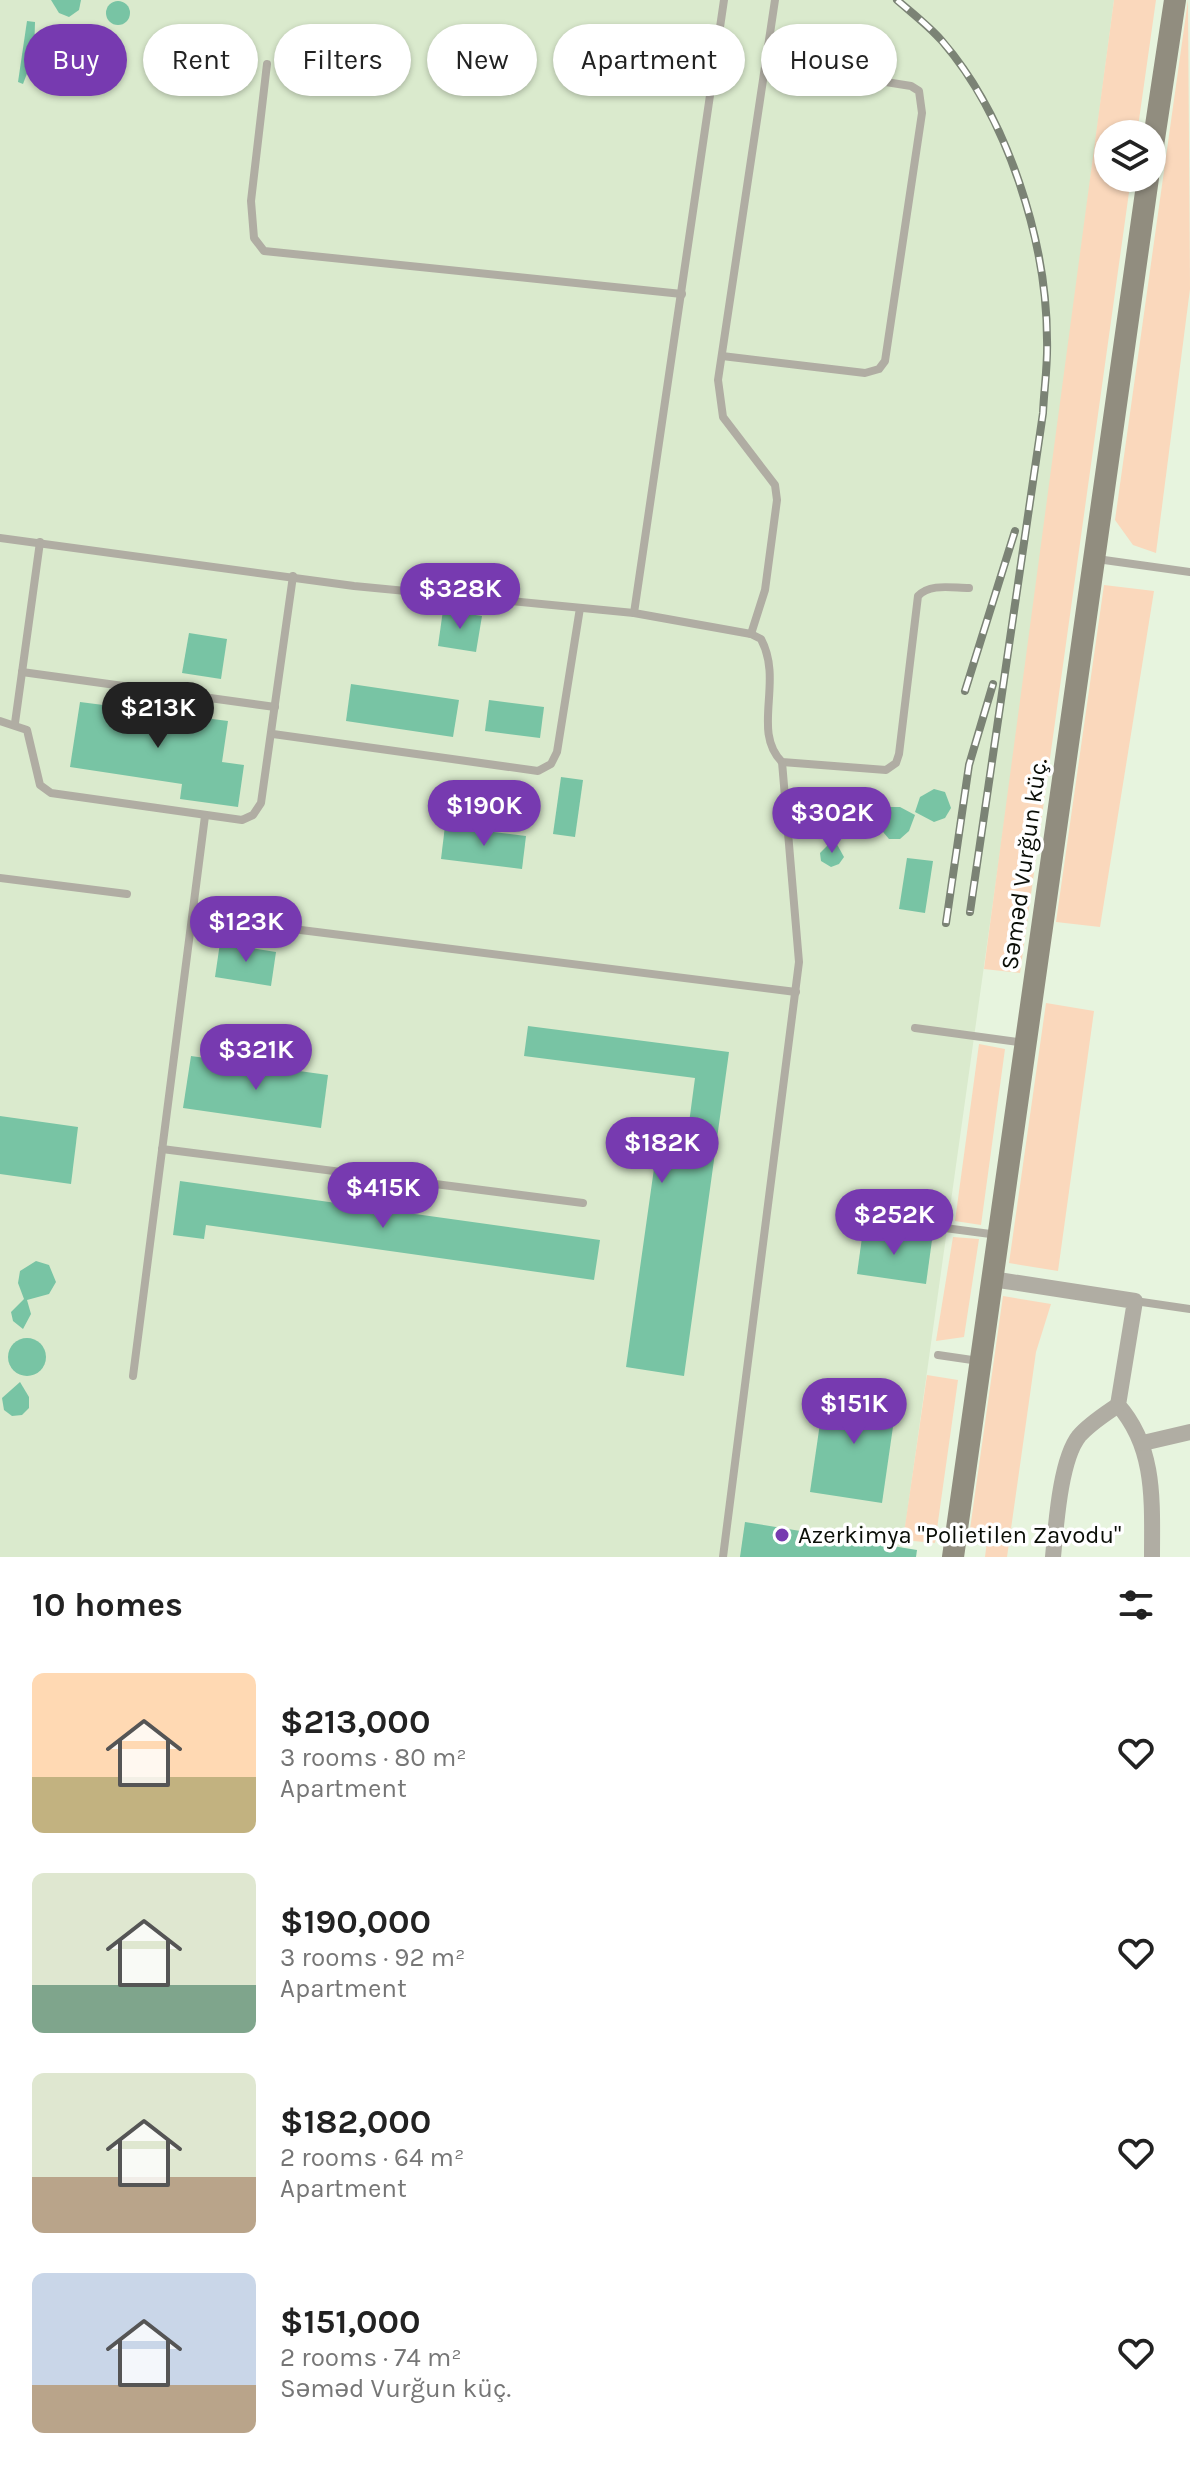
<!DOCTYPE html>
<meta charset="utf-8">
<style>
body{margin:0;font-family:Karla,sans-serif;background:#f6f6f6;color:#222;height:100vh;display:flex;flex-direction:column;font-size:30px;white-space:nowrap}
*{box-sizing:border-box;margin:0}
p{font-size:26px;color:#767676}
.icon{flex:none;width:44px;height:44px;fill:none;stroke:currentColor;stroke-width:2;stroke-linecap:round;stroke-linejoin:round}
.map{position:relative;height:1557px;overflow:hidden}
.panel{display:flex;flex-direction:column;background:#fff;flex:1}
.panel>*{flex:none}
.top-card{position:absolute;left:24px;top:24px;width:1142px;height:72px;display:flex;gap:16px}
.controls{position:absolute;left:1094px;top:120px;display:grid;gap:16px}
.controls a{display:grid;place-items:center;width:72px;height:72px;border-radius:50%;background:#fff;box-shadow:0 2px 6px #0004;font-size:40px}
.price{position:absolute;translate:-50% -68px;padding:0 18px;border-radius:28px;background:#773ab0;color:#fff;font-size:26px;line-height:52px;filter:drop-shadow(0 2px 4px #0008)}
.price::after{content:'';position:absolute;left:50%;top:48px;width:24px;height:18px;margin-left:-12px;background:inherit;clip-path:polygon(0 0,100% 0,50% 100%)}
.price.active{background:#222;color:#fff}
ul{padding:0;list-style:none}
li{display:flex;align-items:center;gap:24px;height:200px;padding:0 32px}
li span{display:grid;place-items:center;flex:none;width:224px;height:160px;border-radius:12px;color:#555}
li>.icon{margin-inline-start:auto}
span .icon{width:96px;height:96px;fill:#fffc;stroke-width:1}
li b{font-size:34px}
h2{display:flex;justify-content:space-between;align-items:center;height:96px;padding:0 32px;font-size:34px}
.chip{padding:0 28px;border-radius:36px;background:#fff;box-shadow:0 2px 6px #0004;font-size:28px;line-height:72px}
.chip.active{background:#773ab0;color:#fff}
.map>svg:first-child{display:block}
.built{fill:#daeacd}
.green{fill:#fad8bc}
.building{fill:#78c4a4}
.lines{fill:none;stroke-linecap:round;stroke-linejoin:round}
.service{stroke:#b0ada3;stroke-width:8}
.minor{stroke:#b0ada3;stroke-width:16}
.secondary{stroke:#918d7f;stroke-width:22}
.rail-casing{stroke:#7b8375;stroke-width:8}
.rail{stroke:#fff;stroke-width:5;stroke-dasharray:15;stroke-linecap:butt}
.poi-dot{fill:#773ab0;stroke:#fff;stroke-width:3}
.labels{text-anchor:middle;stroke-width:7;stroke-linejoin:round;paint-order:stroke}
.street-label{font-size:24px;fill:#0a0e07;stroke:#fff}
.poi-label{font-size:24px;fill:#0a0e07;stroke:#fff;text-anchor:start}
</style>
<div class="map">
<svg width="1190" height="1557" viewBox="0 0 1190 1557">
<rect width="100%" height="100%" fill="#e7f4de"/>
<path class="built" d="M0,0H1114L1027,660L901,1557H0Z"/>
<g class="green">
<path d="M1114,0H1156L1137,134H1108V178H1131L1020,973L984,969Z"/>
<path d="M1188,0L1190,289L1156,553L1133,545L1115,520Z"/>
<path d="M1104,585L1154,591L1100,927L1056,922Z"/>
<path d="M1046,1003L1094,1011L1058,1271L1009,1263Z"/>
<path d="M979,1044L1005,1049L981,1225L955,1221Z"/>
<path d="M953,1237L979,1239L964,1337L936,1341Z"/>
<path d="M1003,1296L1051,1304L1036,1352L1007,1557H985L988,1533L970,1529Z"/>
<path d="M927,1375L958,1380L935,1543L903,1540Z"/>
</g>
<g class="building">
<path d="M51,0H81L79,10L69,17L59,13Z"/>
<circle cx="118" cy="13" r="12"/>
<path d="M27,21L35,22L34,55L23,84L18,82Z"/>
<circle cx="62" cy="56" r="12"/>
<circle cx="111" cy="62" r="12"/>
<path d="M443,610L482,616L476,652L438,646Z"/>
<path d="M189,633L227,639L221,679L182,673Z"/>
<path d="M351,684L459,700L453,737L346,721Z"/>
<path d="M489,700L544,707L540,738L485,731Z"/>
<path d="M80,702L228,721L222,762L244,765L238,807L180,799L182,784L70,767Z"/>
<path d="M561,777L583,780L575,837L553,834Z"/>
<path d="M934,789L945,792L951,808L945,818L934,822L915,812L920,797Z"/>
<path d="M888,807H900L915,815L909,831L900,839H889L878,826L880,815Z"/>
<path d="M829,808L841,810L845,817L844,826L833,839L822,822Z"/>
<path d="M445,826L526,836L522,869L441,859Z"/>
<path d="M834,839L844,857L839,864L831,867L821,861L820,853Z"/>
<path d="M907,858L933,861L925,913L899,909Z"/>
<path d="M220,943L276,952L271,986L215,977Z"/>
<path d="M528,1026L729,1052L684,1376L626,1367L661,1119L689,1123L695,1078L524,1056Z"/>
<path d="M191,1056L328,1075L321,1128L183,1108Z"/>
<path d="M0,1116L78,1127L71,1184L0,1174Z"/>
<path d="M180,1181L600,1240L594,1280L206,1225L204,1239L173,1235Z"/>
<path d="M863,1230L932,1240L926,1284L857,1274Z"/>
<path d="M36,1261L49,1265L56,1282L49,1294L27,1300L31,1314L23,1329L13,1321L11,1312L24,1299L18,1283L20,1271Z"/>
<circle cx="27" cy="1357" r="19"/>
<path d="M20,1382L29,1397V1408L22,1415L12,1416L4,1410L2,1398Z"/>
<path d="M825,1389L897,1399L882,1503L810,1492Z"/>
<path d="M745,1522L917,1550L916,1557H740Z"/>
</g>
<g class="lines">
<g class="service">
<path d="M724,0L634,613L751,634L761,639C784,682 751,731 782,762L886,770L896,763L899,754L918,596C930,583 952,588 969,588"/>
<path d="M267,64L251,201L254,238L264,251L682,294"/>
<path d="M722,356L865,373L879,369L885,361L922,113L919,91L911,86L766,63"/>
<path d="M0,538L354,586L634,613"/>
<path d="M1097,559L1190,572"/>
<path d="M751,634L765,590L777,500L775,485L723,417L718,380L775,0"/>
<path d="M22,672L275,707"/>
<path d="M0,721L27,730L40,785L51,793L242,820L253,815L261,803L293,576"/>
<path d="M15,723L40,542"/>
<path d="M273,734L538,771L551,764L557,752L580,608"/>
<path d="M0,878L127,894"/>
<path d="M237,922L796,992"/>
<path d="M915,1028L1025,1043"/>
<path d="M162,1149L583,1203"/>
<path d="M869,1218L998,1235"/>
<path d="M1135,1301L1190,1309"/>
<path d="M938,1355L979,1361"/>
<path d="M133,1376L205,816"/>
<path d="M723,1557L799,962L782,762"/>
</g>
<g class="minor">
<path d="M992,1279L1135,1301L1118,1405C1156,1448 1152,1502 1152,1557"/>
<path d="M1143,1443L1190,1432"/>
<path d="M1053,1557C1056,1526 1060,1460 1079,1436C1089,1424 1105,1414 1118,1405"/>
</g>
<g class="secondary">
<path d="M1152,152L1175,0"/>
<path d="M953,1557L1148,178"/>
</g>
<defs>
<g id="rail">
<path d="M897,0C912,13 929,26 942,41C1007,116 1047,241 1047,340C1048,364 1044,389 1043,413L970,912"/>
<path d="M965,691L1015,531"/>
<path d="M946,923L969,765L993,684"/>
</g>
</defs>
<use href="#rail" class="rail-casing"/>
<use href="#rail" class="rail"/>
</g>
<circle class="poi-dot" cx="782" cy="1535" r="8"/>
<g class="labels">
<g class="street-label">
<text transform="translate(1024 864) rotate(-82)" y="8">Səməd Vurğun küç.</text>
</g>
<g class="poi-label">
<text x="798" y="1543">Azerkimya "Polietilen Zavodu"</text>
</g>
</g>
</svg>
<div class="controls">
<a><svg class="icon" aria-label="layers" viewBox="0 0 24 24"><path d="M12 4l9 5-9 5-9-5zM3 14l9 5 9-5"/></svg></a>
</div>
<b class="price" style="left:460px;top:631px">$328K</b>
<b class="price active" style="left:158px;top:750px">$213K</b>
<b class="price" style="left:484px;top:848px">$190K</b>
<b class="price" style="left:832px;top:855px">$302K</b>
<b class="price" style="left:246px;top:964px">$123K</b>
<b class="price" style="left:256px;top:1092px">$321K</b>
<b class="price" style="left:662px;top:1185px">$182K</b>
<b class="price" style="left:383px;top:1230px">$415K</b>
<b class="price" style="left:894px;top:1257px">$252K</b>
<b class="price" style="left:854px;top:1446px">$151K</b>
<div class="top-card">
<a class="chip active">Buy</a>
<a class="chip">Rent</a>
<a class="chip">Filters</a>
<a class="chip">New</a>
<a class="chip">Apartment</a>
<a class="chip">House</a>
</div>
</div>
<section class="panel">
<h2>10 homes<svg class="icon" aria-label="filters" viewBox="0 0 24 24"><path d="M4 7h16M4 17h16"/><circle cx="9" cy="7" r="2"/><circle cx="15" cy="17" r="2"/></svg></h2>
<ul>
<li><span style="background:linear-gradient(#ffd9b3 65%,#c2b280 0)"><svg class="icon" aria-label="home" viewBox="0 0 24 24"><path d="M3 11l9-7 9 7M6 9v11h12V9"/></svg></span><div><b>$213,000</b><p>3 rooms · 80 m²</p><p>Apartment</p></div><svg class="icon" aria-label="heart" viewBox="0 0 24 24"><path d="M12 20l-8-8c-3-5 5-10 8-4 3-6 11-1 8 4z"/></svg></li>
<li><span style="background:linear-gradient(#dfe7d0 70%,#7fa58c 0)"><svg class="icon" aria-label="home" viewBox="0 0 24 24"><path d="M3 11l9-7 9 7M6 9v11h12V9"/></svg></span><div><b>$190,000</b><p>3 rooms · 92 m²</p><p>Apartment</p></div><svg class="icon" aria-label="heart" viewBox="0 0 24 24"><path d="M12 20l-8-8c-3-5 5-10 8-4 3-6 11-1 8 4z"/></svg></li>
<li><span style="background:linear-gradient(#dfe7d0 65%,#b9a48a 0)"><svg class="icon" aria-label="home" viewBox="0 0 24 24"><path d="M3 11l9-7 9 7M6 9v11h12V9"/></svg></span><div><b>$182,000</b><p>2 rooms · 64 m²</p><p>Apartment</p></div><svg class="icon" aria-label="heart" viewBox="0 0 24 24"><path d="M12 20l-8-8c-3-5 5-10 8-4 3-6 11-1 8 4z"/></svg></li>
<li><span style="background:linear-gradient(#c9d6e8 70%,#b9a48a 0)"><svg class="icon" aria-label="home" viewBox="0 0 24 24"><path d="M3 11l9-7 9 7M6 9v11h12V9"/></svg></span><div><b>$151,000</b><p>2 rooms · 74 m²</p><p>Səməd Vurğun küç.</p></div><svg class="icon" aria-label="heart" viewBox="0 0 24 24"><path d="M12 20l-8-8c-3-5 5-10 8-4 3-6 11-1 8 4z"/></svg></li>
</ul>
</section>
